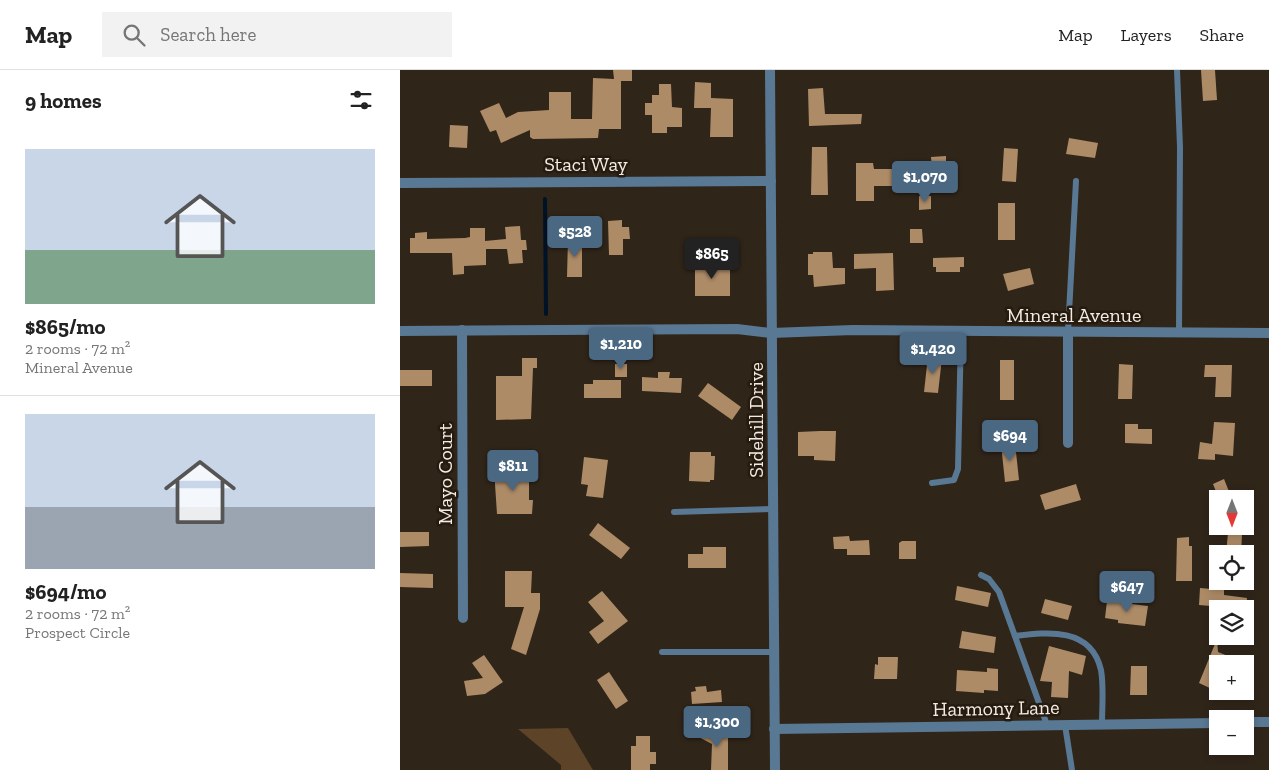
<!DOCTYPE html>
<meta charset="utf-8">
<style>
body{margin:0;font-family:"Zilla Slab",serif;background:#f2f2f2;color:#222;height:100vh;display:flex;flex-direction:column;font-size:19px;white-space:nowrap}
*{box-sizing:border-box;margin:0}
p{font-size:16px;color:#767676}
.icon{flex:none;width:28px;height:28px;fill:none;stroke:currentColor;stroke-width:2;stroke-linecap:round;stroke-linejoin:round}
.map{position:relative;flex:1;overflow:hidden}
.side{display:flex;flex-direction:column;background:#fff;width:400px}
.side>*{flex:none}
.needle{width:32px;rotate:180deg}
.fabs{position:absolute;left:809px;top:420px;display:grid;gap:10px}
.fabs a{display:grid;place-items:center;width:45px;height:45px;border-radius:0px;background:#fff;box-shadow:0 2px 8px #0003;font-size:25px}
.price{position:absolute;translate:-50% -42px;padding:0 11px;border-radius:5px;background:#4a6882;color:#fff;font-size:16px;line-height:32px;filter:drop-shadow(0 1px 2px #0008)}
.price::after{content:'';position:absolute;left:50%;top:30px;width:15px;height:11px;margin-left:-8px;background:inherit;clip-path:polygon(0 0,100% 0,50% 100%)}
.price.selected{background:#222;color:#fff}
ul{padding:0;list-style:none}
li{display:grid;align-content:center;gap:10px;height:265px;padding:0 25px}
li+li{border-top:1px solid #e0e0e0}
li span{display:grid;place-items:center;height:155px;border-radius:0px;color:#555}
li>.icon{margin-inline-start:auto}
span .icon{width:90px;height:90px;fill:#fffc;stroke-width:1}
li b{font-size:21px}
h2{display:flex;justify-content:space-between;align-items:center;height:60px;padding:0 25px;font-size:21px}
header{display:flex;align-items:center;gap:30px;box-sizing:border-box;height:70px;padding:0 25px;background:#fff;border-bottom:1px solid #e0e0e0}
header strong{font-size:24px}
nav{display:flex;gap:28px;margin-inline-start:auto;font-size:18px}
.search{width:350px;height:45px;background:#f2f2f2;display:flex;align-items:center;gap:12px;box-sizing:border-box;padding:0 18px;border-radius:0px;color:#767676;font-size:19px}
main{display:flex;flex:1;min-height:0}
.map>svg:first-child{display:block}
.green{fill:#5d4327}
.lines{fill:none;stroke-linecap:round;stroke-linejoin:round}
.stream{stroke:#001226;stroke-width:4}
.building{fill:#ad8b67}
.service{stroke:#597894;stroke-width:6}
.minor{stroke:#597894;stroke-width:10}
.labels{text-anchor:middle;stroke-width:5;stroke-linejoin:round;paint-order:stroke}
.street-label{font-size:20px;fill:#f4ece4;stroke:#261b0f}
</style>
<header>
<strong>Map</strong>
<div class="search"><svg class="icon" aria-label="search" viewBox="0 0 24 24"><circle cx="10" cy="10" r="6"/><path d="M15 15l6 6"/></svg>Search here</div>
<nav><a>Map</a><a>Layers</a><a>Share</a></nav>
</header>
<main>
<section class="side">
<h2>9 homes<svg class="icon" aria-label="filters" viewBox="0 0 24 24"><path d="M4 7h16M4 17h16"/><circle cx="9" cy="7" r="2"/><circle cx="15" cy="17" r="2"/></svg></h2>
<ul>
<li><span style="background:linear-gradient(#c9d6e8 65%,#7fa58c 0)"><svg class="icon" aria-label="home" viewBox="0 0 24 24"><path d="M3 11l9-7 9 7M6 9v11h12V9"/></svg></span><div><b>$865/mo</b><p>2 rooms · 72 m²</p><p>Mineral Avenue</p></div></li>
<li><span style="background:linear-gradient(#c9d6e8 60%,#9aa5b1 0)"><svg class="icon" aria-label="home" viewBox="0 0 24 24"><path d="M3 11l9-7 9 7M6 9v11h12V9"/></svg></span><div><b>$694/mo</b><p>2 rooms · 72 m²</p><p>Prospect Circle</p></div></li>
</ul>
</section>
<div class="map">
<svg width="869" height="700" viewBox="0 0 869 700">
<rect width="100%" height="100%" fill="#302519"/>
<path class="green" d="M168,658L193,700H161V695L118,659Z"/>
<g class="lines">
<path class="stream" d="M145,129L146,244"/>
</g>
<g class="building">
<path d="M213,0H232V11H221V59H199L198,68L133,69L130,67V60L101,73L96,60L90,62L80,41L99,33L106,48L118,42L149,40V22H171V49H192L193,8L214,9Z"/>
<path d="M801,0H815L817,30L803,31Z"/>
<path d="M295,12L311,13V28L333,29V67H310L311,38H294Z"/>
<path d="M259,14H271L272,37L282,38V57H267V63H252V45H245V33H252V25H259Z"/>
<path d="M423,18L425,44H462L461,54L409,56L408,19Z"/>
<path d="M50,55L68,56L67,78L49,77Z"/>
<path d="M669,68L698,73L695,88L666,84Z"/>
<path d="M412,77H427L428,125H411Z"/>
<path d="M604,78L618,79L616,112L602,111Z"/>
<path d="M546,86V122H526V99H532L531,87Z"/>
<path d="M456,93H473L474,99H502V116H474V131H456Z"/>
<path d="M519,126H531V139L519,140Z"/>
<rect x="598" y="133" width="17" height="37"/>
<path d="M222,150V157H229L230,169H223V185H209L208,151Z"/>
<path d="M120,156L121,170H126L127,180H122L123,193L109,194L107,179H86V195L64,196V204L53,205L52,183H10V168H15V163L27,162V169L65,168L70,167V158H85V171L106,169L105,157Z"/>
<path d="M510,159H522L523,173H510Z"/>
<path d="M168,169H182V207H167Z"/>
<path d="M413,182H432L433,198H445V214L414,217L413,205H408V184H413Z"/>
<path d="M493,183L494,220L476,221V198L454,199V184Z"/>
<path d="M564,187V197H560V202H536V197H533V188Z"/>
<path d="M295,193L330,194V226H295Z"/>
<path d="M630,198L634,214L608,221L603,204Z"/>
<path d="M528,286L542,288L538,323L524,322Z"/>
<path d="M122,288H137V298H133L131,349L96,350V306H122Z"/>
<rect x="600" y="290" width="14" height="40"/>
<rect x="215" y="294" width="12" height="13"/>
<path d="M719,294L733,295L732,329H718Z"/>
<path d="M805,295H832L831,327H815L816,307H804Z"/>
<rect x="0" y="300" width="32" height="16"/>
<path d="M258,302H270L269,308H282L281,323L242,321V307L258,308Z"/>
<path d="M193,310H221V328H184V314H193Z"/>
<path d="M308,313L341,337L332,350L298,326Z"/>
<path d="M814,352L835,353L833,386L815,384V390L798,389L800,372L812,374Z"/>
<path d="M725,354H738V359H752V374L725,373Z"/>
<path d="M420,361H436L435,391L414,390V386H398V362Z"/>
<path d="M615,373L619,410L605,412L601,374Z"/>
<path d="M290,382H311V386H315L314,410H310V412L289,411Z"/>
<path d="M184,387L208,390L203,428L186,426L188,415L181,414Z"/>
<path d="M94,399H129V430H133L132,444H97Z"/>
<path d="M824,409L832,429H819L813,414Z"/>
<path d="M676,414L681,430L645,440L640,425Z"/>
<path d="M198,453L230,478L221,489L189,465Z"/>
<path d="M0,462H29V476L0,477Z"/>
<path d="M828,463L842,464L841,484H826Z"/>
<path d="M449,466L450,471L469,470L470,485H447V479H434L433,467Z"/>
<path d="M789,467V476H792V511H776L777,468Z"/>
<path d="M502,471H516V489H499V473Z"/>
<path d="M303,477H326V498H288V484H303Z"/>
<path d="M105,501H132L131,523H140V539L126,585L111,579L124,537H105Z"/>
<path d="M0,503L33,504V518L0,517Z"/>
<path d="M557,516L591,523L588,537L555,530Z"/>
<path d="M800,518L824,520V525L847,528L846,539L799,535Z"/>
<path d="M202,521L228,551L198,574L189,562L204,551L188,532Z"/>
<path d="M645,529L672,536L668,550L641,543Z"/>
<path d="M707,531L748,536L745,556L718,553V550L705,548Z"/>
<path d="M562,561L596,567L594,583L559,578Z"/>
<path d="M817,569L818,582L828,586L825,594H818V612L814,620L799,613Z"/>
<path d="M649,576L686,586L682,605L669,601L668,628L651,627L652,612L640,611Z"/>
<path d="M84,585L103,612L85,624L67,626L64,611L83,608L72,593Z"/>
<path d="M478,587H498L497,609H474L475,594L478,595Z"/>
<path d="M731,596H747V625H730Z"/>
<path d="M587,598L598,599V621L584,620V623L556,621L557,600L587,602Z"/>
<path d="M209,602L228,631L216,639L197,610Z"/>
<path d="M306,616L307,622L321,620L322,632L292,634L291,622L296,621L295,617Z"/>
<path d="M289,662H328V700H311L312,674Z"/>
<path d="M236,666H250V682H256V694H250V700H231V676H236Z"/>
</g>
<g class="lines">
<g class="service">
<path d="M777,0L780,77L779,262"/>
<path d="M668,262L676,111"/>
<path d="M532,413L554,410L558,399L561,262"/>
<path d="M274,442L374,439"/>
<path d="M581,505L589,509L599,522L647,655"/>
<path d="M615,566C648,562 691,557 701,600C704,617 702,637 702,654"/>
<path d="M262,582H374"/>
<path d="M665,655L672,700"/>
</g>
<g class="minor">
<path d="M370,0L375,700"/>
<path d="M0,113L371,111"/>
<path d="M62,260L63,548"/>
<path d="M0,261L337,259L371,263L453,260L869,263"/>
<path d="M668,262V373"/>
<path d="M845,652H869"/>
<path d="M374,659L818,653"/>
</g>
</g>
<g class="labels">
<g class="street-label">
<text x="186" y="101">Staci Way</text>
<text x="674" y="252">Mineral Avenue</text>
<text transform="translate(356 350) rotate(-90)" y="7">Sidehill Drive</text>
<text transform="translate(45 404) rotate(-90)" y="7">Mayo Court</text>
<text transform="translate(596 638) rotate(-1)" y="7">Harmony Lane</text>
</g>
</g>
</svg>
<div class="fabs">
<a><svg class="needle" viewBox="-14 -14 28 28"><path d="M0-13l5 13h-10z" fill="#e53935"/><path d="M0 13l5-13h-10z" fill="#767676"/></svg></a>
<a><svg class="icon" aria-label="locate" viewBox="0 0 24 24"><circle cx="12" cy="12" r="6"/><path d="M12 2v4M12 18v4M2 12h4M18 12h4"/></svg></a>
<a><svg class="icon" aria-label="layers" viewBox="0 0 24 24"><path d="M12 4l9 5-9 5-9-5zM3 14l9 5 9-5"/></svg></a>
<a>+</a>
<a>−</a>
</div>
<b class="price" style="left:525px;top:133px">$1,070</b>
<b class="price" style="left:175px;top:188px">$528</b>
<b class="price selected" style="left:312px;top:210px">$865</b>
<b class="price" style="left:221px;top:300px">$1,210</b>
<b class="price" style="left:533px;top:305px">$1,420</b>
<b class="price" style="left:610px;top:392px">$694</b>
<b class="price" style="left:113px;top:422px">$811</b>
<b class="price" style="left:727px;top:543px">$647</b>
<b class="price" style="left:317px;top:678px">$1,300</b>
</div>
</main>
